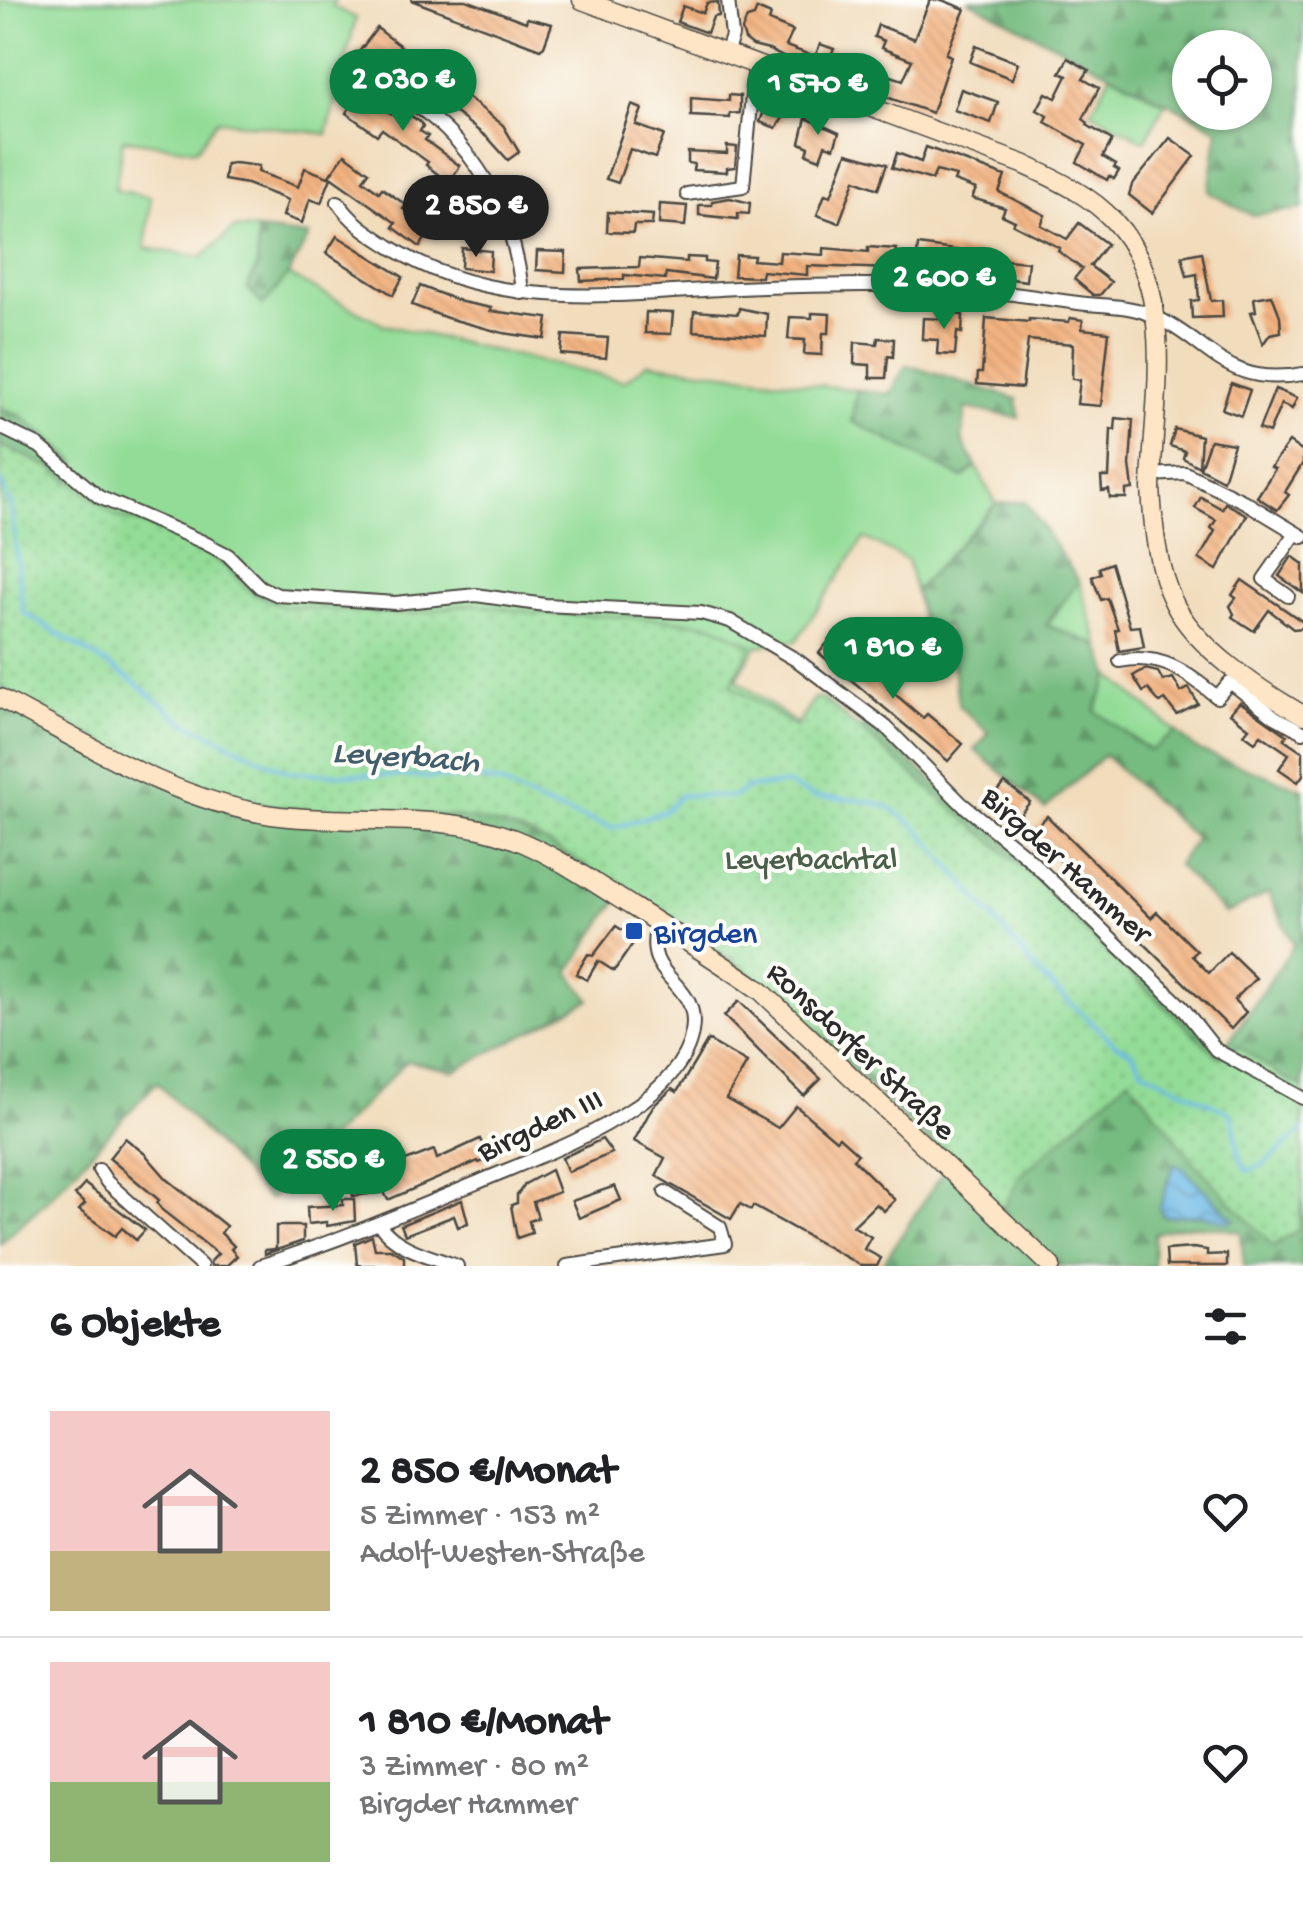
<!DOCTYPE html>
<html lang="de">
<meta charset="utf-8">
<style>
body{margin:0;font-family:"Gochi Hand",sans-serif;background:#f6f6f6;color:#202124;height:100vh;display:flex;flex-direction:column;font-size:38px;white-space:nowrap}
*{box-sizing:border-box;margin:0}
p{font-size:32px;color:#757577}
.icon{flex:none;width:55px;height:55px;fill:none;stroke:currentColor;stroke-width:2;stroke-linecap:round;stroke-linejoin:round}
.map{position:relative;height:1266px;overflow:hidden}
.panel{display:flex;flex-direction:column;background:#fff;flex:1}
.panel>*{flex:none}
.tools{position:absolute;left:1172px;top:30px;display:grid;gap:20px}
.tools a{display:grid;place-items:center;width:100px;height:100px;border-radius:50%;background:#fff;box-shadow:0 2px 8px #0004;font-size:50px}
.price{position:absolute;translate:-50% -85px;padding:0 22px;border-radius:35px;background:#0b8043;color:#fff;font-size:32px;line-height:65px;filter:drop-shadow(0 2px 5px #0008)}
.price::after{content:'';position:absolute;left:50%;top:60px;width:30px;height:22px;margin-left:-15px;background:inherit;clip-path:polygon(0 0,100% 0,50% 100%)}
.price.on{background:#222;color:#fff}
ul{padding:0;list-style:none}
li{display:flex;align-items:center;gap:30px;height:250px;padding:0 50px}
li+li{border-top:2px solid #e0e0e0}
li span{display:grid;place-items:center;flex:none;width:280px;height:200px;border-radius:0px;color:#555}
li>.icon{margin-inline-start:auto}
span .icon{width:120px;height:120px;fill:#fffc;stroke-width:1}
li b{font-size:42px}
h2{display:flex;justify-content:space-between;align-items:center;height:120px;padding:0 50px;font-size:42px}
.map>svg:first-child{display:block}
.green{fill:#93dc97;stroke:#5f8461;stroke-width:2.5}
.forest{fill:url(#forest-firs);stroke:#507456;stroke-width:2.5;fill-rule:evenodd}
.park{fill:url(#park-dots);stroke:#5f8461;stroke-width:2.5}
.water{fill:url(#water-waves);stroke:#4c7288;stroke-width:2.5}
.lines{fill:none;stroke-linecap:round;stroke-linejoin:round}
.stream{stroke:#6cb9e6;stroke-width:4}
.building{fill:url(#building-back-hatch)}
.minor-casing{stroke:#494641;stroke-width:16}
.secondary-casing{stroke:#494641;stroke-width:21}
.minor{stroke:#fff;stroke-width:12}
.secondary{stroke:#fde5c5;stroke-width:18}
.transit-dot{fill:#1a4fb4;stroke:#fdfcf7;stroke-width:4}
.labels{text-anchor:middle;stroke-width:8;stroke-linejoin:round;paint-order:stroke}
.park-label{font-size:32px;fill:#4a604b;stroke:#fdfcf7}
.street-label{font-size:32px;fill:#2b2b2b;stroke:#fdfcf7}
.transit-label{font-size:32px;fill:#164399;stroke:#fdfcf7;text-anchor:start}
.water-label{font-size:35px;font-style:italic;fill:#425d6c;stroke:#fdfcf7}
</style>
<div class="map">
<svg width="1303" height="1266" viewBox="0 0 1303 1266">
<defs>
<pattern id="forest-firs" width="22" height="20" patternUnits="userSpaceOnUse" patternTransform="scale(2.5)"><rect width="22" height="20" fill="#76bc80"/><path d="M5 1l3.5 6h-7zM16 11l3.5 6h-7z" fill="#619969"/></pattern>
<pattern id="park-dots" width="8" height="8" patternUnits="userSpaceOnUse" patternTransform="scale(2.5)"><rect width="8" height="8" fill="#93dc97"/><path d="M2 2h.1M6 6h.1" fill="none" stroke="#7fbd82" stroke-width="1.8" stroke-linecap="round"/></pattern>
<pattern id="water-waves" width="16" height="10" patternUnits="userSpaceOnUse" patternTransform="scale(2.5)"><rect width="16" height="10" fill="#6cb9e6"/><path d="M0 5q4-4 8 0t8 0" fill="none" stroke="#5997bb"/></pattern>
<pattern id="building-back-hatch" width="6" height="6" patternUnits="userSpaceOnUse" patternTransform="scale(2.5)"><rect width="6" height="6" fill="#f3b381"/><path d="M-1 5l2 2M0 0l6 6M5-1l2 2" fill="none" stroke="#d09a70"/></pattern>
</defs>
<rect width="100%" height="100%" fill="#fdfcf7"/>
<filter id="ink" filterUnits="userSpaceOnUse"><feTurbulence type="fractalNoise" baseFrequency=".01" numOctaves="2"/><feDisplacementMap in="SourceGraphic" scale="20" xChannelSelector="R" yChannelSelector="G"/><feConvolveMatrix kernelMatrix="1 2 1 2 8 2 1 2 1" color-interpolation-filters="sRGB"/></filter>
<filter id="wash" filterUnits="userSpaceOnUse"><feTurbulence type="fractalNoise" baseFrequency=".0048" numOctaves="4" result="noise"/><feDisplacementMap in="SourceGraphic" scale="40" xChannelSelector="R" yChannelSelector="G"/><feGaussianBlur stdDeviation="2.25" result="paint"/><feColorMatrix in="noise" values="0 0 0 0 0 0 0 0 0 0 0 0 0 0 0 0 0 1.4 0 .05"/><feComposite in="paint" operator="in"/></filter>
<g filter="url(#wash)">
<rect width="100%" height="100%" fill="#f1dcbc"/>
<g class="green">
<path d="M0,0H335L332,6L356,18L327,134L217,120L196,150L123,139L115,190L151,197L145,248L202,257L235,228L258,230L257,268L247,288L263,304L288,275L385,325L624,381L648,363L857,390L852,421L962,478L976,466L996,504L915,591L907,560L864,538L796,641L757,646L736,679L837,754L660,797L0,471L20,415L0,408Z"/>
<path d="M1111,74L1165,103L1145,141L1091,112Z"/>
<path d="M1079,581L1100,646L1045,626Z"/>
<path d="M1110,675L1176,732L1151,751L1095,711Z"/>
</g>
<g class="forest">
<path d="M968,0H1303V209L1251,215L1209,192L1218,129ZM1190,48H1255V112H1190Z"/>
<path d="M258,230L309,236L288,275L263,305L247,288L257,268Z"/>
<path d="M906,365L1017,399L1019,418L966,408L962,440L976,466L963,478L852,421L857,390L890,394Z"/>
<path d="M0,408L20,415L76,462L65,497L0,471Z"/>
<path d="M1025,501L1079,581L1046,625L1100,646L1110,675L1095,711L1150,751L1176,732L1197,750L1303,789V1266H1244L1241,1232C1209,1225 1184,1222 1154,1234L1153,1266H881L949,1163L772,993L627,886L569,972L590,1000L454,1071L407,1061L269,1200L157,1082L44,1203L0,1244V584L837,754L865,724L1009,844L1223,1050L1294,945L1268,893L1225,914L1177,865L1196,839L1104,755L1045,809L975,750L989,733L959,706L946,623L927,642L915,591L996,504Z"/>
</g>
<path class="park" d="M0,445L52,468L116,516L146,525L205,552L225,566L251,592L283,606L405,614L473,604L536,613L633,617L711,624L752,645L731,685L796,727L815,698L825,700L1034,877L1086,933L1220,1058L1238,1046L1278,1075L1303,1087V1197L1298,1230L1273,1246L1195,1163L1129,1078L1020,1176L1003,1209C931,1139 860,1065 784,1000C736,959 681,927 628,894C594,873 561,847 523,833C442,802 353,820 269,805C173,789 85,731 0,687Z"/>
<path class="water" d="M1174,1164L1184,1169L1234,1220L1228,1222L1203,1215L1165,1216L1159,1210Z"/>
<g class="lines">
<path class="stream" d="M0,481L11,506L23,612L129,678L183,721L289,772L479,779L501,784L544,805L613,828L665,811L681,795L733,797L746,788L786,784L814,797L869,801L891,808L918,828L1042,977L1115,1044L1130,1051L1143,1070L1230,1113C1239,1133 1234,1153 1247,1171L1263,1165L1303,1130"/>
</g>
<g id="blocks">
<g class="building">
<path d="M411,0H466L526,22L527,18L552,24L544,46L540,49Z"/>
<path d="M930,0H942L965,9L946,54L951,56L932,113L855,86L856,84L826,72L824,77L794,66L795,63L769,50L753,46L745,40L742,30L747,18L754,16L757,9L771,15L769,21L793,31L786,46L815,57L820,44L834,49L831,56L903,80L912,60L881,48L884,41L874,37L878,25L914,39Z"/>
<path d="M718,2L719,16L713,17L707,33L677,22L683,6L703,13L707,3Z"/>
<path d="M377,28L503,125L519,152L508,160L489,139L457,114L438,106L433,96L380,56L356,89L346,81L355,70L349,65Z"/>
<path d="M976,46L1018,63L1012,79L970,62Z"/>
<path d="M1068,58L1089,70L1083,79L1099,88L1083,119L1088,123L1087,125L1112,140L1103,157L1116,165L1114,168L1119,171L1114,179L1109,176L1107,180L1077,162L1086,145L1045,122L1048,116L1037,110L1046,93L1056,98L1067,76L1060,73Z"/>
<path d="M772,89L800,100L795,114L788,111L776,128L760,122Z"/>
<path d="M961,89L998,102L991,123L954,110Z"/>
<path d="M360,93L383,110L393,114L398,107L420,122L423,126L420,131L428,136L425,140L460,166L449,183L426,165L428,162L382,129L377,135L346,113Z"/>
<path d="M729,95L740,96V113L730,114V118L691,116V98L729,101Z"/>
<path d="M632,105L642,109L636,125L664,135L655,158L630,149L618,183L606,179Z"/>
<path d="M806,118L839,133L834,148L825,145L820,159L807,154L809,147L800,143Z"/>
<path d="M1170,138L1195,156L1152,213L1129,195L1132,185Z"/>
<path d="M727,146L737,147L735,167L727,168V172L693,170L694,164L688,163V152L727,154Z"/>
<path d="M926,147L1005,176L999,192L1045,215L1041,225L1067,239L1079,223L1107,244L1090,266L1111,282L1100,295H1093L1074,279L1082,269L1058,251L1060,248L1013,224L1015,221L1002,215L1005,208L972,198L976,189L954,181L956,176L936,171L932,180L892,168L897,153L921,162Z"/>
<path d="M847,153L887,164L878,189L855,180L839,223L817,215L825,194L831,196Z"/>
<path d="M345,154L369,172L363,180L379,192L382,188L406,205L403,209L431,229L420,247L393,227L396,223L329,176Z"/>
<path d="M235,163L259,166L258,172L298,187L305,168L331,178L321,203L310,199L302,223L283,216L288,200L247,184L224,180L226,164Z"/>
<path d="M462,191L485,209L473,225L450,208Z"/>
<path d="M730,198L750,203L749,214L738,213V219L699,215V205H712V201Z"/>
<path d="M660,204L687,206L685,226L659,224Z"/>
<path d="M608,212L653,215L652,225H634L633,233L607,232Z"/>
<path d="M337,236L403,277L393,295L326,253Z"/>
<path d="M918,245L984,254V258L1028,262L1026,281L916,266Z"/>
<path d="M868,247L896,249L894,269L807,266V275L762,271L761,277L734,276L736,255L754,256L753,260L779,262L780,252L824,255V248L868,252Z"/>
<path d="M462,248L491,251L490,271L461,268Z"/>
<path d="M537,251L566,252L565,272L536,270Z"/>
<path d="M1202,252L1211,301L1222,300L1223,317L1192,318L1191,301L1199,300L1197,274L1187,276L1182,256Z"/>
<path d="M687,257L705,258V262L715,263L713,279L666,273L665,279L624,275V279L581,281L580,269L639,267L640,258L687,262Z"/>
<path d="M420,286L462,302L491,308L490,311L548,318L545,339L503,333L447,318L412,305Z"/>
<path d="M1272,295L1280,316L1281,332L1270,334L1263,344L1251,312L1256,311L1254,298Z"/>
<path d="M739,308L767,314L766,336L693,331L694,311L738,314Z"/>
<path d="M646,312L673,313L671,334L645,333Z"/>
<path d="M812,313L830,314L829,333H823L822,355L804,354L805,340L788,339L790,317L812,318Z"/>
<path d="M946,314L963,315L962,333L957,332L955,355L937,354L938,340L922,339L923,318L946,319Z"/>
<path d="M986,318L1029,322V319L1069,322L1070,318L1083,320L1082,329L1109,332L1101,406L1077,404L1080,380L1072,379L1073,344L1028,340L1022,388L977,384L978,373H982Z"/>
<path d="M563,335L608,338L606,358L561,354Z"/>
<path d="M878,338L894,339L893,357L888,356L886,378H870V365L854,364L855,342L877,344Z"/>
<path d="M1231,383L1250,390L1241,416L1222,409Z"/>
<path d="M1275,389L1297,398L1292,409L1281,404L1269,433L1259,429Z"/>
<path d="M1116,418L1133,420L1130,465L1133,489L1126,490V498H1110L1109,490L1102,491L1101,477H1109L1111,429L1115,430Z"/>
<path d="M1175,429L1201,436L1199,467L1183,458L1185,451L1170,446Z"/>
<path d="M1210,440L1234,444L1223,480L1200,468Z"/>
<path d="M1289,442L1303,452V463L1285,492L1289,495L1277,510L1257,497L1275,469L1271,467Z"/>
<path d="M1201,497L1222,509L1225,503L1247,515L1217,570L1199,559L1215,531L1211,528L1216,520L1195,508Z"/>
<path d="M1292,556L1303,564V593L1279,576Z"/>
<path d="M1111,563L1130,627L1140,626L1144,647L1119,651L1115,630L1118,629L1107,598L1101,600L1092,577L1101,573L1099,568Z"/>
<path d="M1242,580L1303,622V628L1293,629L1269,610L1254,631L1232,617L1234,614L1230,606L1236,598L1232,595Z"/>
<path d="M829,641L858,663L861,659L891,684L888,688L923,718L927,714L963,744L948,761L819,653Z"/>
<path d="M1145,669L1158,672L1163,681L1173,678L1181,692L1189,688L1198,704L1177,715L1165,700L1160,703L1148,689L1143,692L1133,676Z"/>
<path d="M1240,702L1287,735L1284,739L1303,752V775L1298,782L1279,769L1289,754L1261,735L1255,742L1244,734L1249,728L1230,713Z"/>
<path d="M1005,783L1030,802L1014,822L990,801Z"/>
<path d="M1047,816L1151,918L1157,912L1197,951L1192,956L1209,973L1229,952L1256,978L1234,1000L1246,1012L1231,1029L1031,832Z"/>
<path d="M616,926L636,939L614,971L598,961L587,980L576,974L588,954L593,956Z"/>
<path d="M739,1001L821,1079L804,1096L724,1016Z"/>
<path d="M708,1040L747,1063L726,1099L778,1128L796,1106L836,1140L839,1137L858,1154L853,1159L895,1200L884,1211L876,1204L853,1226L871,1237L864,1249L881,1258L877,1266H862L753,1206L751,1210L740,1204L731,1219L656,1176L665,1158L634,1141L653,1106L672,1089L677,1092Z"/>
<path d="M125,1138L145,1154L167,1179L226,1226L221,1233L234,1246L231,1249L237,1256L226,1266H211L210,1262L218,1254L162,1210L157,1203L159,1200L109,1158Z"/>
<path d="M480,1139L489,1159L479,1163L478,1161L388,1200L384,1192L353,1196L352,1186L358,1185L357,1179L392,1175L389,1166L393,1164L389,1153L401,1148L406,1161L434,1150L437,1159Z"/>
<path d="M602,1139L612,1153L568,1172L562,1158Z"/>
<path d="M551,1170L559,1192L533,1202L538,1218L529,1221L532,1233L517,1238L511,1205L517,1203V1195L525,1184Z"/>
<path d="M85,1184L145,1230L136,1240L122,1228L115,1236L79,1210L85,1204L75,1195Z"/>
<path d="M615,1186L621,1200L579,1218L572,1201Z"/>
<path d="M343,1199H354L355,1221L327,1226V1222L308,1224L307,1207L343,1205Z"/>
<path d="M462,1200L468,1223L458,1227L454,1216L405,1235L401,1225Z"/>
<path d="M276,1226H303V1241L265,1254V1250L276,1249Z"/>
<path d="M372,1236L375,1249H391L404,1257V1266L357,1265L355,1243Z"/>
<path d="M1193,1248L1207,1250V1255L1227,1254V1266H1167L1166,1250Z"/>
</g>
</g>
</g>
<g filter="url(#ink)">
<use href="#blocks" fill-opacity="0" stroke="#494641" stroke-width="2.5"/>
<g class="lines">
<defs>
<g id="minor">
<path d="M726,54L732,36L728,0"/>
<path d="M378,85C461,120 514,203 522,293"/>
<path d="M687,194L743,186L755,65"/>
<path d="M338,202C351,222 369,233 389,246C493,314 619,294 737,288C798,286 858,284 920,285C973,287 1026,296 1078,303C1100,306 1126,305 1146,313C1209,337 1222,389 1303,374"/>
<path d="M0,427L39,446L99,497L203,542L228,555L260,587L278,595L395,603L476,595L545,605L701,613L730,621L798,661L886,727L962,804L1025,855L1182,1007L1216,1050L1303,1098"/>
<path d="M1151,475L1185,473L1245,502L1303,537"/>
<path d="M1288,596L1264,579L1296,533"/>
<path d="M1120,661C1161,652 1187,673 1217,697L1230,682L1275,717L1303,732"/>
<path d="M99,1170L107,1182L201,1266"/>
<path d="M379,1224C396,1249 430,1256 457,1266"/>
<path d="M260,1266C335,1242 409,1211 481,1181C533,1159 586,1140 633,1108C658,1091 687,1064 692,1032C699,993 667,984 657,959C652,947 655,934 657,922"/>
<path d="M567,1266L725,1244L720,1227L665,1192"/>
</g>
<g id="secondary">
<path d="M582,0L1023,164C1055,179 1089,194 1114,221C1179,291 1153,402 1151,488C1153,525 1157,570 1174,603C1196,648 1261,691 1303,715"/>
<path d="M0,698C86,743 174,801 272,815C351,826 438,810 514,839C550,853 582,875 614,895C663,926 713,957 761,991L1051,1266"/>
</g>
</defs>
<use href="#minor" class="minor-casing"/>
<use href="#secondary" class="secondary-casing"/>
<use href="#minor" class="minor"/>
<use href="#secondary" class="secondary"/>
</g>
</g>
<rect class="transit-dot" x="624" y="921" width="20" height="20" rx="5"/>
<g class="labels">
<g class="park-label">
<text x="811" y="868">Leyerbachtal</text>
</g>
<g class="street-label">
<text transform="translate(1068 863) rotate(42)" y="11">Birgder Hammer</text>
<text transform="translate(863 1049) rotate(43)" y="11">Ronsdorfer Straße</text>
<text transform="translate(539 1123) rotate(-25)" y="11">Birgden III</text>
</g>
<g class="transit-label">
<text x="654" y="942">Birgden</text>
</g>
<g class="water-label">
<text transform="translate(406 754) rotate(4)" y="12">Leyerbach</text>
</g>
</g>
</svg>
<div class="tools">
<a><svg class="icon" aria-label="locate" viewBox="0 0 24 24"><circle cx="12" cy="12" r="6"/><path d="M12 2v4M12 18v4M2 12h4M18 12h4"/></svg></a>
</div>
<b class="price" style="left:403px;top:134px">2 030 €</b>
<b class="price" style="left:818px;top:138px">1 570 €</b>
<b class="price on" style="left:476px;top:260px">2 850 €</b>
<b class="price" style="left:944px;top:332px">2 600 €</b>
<b class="price" style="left:893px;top:702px">1 810 €</b>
<b class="price" style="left:333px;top:1214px">2 550 €</b>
</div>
<section class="panel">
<h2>6 Objekte<svg class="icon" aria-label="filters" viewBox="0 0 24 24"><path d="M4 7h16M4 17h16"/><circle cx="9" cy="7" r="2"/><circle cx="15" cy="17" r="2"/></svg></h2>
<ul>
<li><span style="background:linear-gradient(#f6c9c9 70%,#c2b280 0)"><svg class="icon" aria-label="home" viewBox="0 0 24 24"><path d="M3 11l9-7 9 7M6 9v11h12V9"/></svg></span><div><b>2 850 €/Monat</b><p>5 Zimmer · 153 m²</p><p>Adolf-Westen-Straße</p></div><svg class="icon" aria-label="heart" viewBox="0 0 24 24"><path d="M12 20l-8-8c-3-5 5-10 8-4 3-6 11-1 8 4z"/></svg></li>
<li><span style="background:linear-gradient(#f6c9c9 60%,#8fb573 0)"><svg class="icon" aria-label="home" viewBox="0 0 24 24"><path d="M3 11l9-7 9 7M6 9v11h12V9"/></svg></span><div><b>1 810 €/Monat</b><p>3 Zimmer · 80 m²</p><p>Birgder Hammer</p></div><svg class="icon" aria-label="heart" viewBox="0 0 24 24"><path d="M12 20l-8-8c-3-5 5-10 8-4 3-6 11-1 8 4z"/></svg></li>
</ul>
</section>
